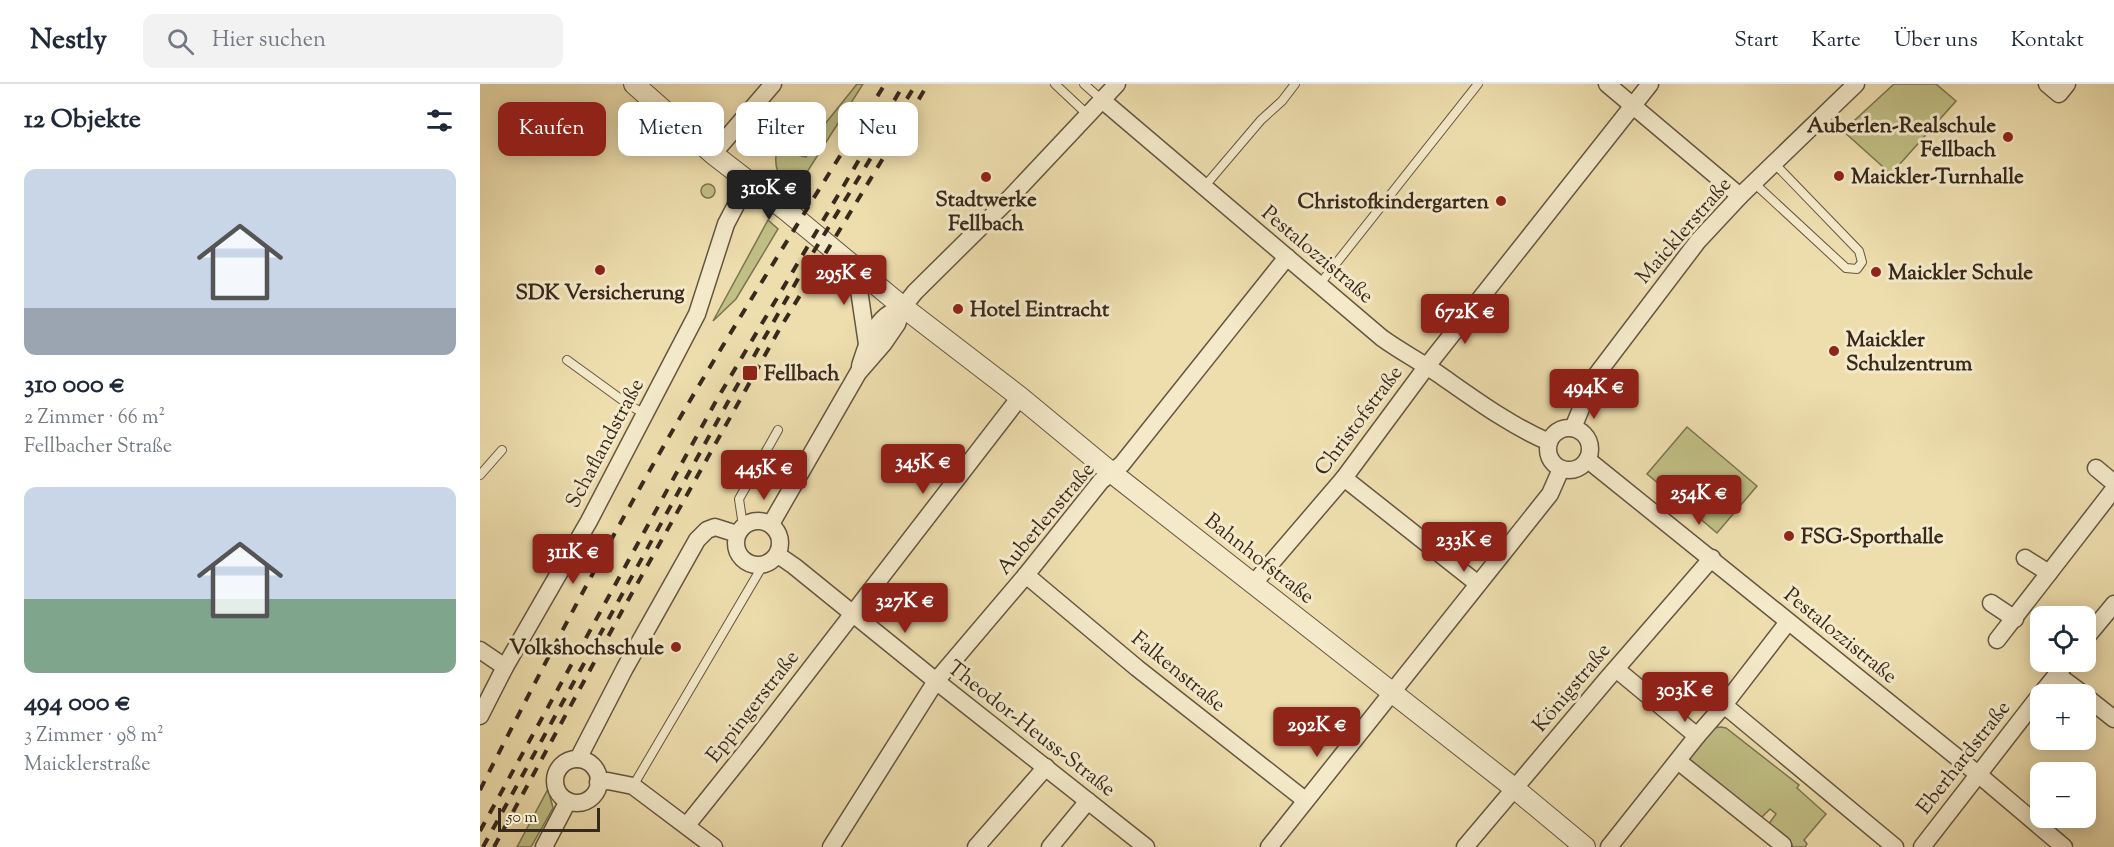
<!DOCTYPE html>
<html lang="de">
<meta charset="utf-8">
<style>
body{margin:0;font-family:"Sorts Mill Goudy",serif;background:#f2f2f3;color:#1f2937;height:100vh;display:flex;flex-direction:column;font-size:22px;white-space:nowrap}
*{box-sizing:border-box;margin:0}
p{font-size:20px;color:#747a83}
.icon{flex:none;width:33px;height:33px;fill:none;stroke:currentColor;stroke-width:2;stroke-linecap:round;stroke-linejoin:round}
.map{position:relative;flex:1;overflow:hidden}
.sheet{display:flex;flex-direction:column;background:#fff;width:480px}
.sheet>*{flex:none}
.top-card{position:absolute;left:18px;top:18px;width:570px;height:54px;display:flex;gap:12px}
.fabs{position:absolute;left:1550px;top:522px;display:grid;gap:12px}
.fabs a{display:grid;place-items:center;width:66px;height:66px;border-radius:12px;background:#fff;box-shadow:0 3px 15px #0003;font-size:30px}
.scale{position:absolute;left:18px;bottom:15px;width:102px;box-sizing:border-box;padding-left:6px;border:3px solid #38291d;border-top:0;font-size:16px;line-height:21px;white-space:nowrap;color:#38291d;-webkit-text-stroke:4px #f4eaca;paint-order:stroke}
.price{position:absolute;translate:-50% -51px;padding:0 14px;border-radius:6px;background:#8f2418;color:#fff;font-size:20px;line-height:39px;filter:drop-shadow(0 2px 3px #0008)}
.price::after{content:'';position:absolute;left:50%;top:36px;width:18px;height:14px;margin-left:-9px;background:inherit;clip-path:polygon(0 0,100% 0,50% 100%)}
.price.active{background:#222;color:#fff}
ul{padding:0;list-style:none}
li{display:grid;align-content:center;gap:12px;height:318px;padding:0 24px}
li span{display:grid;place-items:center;height:186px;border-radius:12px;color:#555}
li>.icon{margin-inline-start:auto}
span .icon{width:108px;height:108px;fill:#fffc;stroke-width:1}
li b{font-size:26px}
h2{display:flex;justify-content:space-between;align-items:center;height:72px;padding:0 24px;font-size:26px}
.tag{padding:0 21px;border-radius:12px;background:#fff;box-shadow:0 3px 15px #0003;font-size:21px;line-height:54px}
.tag.active{background:#8f2418;color:#fff}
header{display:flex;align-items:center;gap:36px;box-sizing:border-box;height:84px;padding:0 30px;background:#fff;border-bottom:2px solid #e0e1e3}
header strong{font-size:28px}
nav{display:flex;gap:33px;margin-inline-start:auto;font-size:21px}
.search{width:420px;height:54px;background:#f2f2f3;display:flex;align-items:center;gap:15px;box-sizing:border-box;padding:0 21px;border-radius:12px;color:#747a83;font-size:22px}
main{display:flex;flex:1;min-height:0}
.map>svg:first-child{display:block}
.green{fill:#c0bf85;stroke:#7c7451;stroke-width:1.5}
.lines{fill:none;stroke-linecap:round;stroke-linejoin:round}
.service-casing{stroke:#665641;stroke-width:10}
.minor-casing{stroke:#665641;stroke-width:19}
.tertiary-casing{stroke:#665641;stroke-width:22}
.service{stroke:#f4eaca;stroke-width:8}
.minor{stroke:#f4eaca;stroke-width:16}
.tertiary{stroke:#f4eaca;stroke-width:20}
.rail{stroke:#38291d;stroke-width:4;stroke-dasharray:10 10;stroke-linecap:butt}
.poi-dot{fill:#8f2418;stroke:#f4eaca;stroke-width:2}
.labels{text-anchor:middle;stroke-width:6;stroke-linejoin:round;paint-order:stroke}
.poi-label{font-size:21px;font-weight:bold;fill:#38291d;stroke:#f4eaca;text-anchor:start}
.street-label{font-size:21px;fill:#38291d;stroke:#f4eaca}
</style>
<header>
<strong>Nestly</strong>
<div class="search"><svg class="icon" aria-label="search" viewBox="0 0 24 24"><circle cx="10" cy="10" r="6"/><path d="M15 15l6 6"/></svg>Hier suchen</div>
<nav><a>Start</a><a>Karte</a><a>Über uns</a><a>Kontakt</a></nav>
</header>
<main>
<section class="sheet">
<h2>12 Objekte<svg class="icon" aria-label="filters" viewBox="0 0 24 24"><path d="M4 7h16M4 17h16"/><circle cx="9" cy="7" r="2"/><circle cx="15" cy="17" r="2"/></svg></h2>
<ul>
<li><span style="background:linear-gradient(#c9d6e8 75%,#9aa5b1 0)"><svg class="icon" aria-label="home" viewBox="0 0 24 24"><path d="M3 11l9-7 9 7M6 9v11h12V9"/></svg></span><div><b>310 000 €</b><p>2 Zimmer · 66 m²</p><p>Fellbacher Straße</p></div></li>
<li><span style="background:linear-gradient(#c9d6e8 60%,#7fa58c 0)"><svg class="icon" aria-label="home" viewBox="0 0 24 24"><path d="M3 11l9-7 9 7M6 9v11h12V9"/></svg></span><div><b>494 000 €</b><p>3 Zimmer · 98 m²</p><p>Maicklerstraße</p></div></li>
</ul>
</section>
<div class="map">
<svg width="1634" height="763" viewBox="0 0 1634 763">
<rect width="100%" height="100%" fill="#eedeae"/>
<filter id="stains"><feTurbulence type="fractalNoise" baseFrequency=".00333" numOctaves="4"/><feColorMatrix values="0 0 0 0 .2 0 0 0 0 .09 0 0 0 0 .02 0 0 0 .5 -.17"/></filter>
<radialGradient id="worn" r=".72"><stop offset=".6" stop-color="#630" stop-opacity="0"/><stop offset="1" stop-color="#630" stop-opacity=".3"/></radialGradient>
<g class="green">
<path d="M377,0H383L315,107C297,90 292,85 298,59L314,70L326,73L333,55Z"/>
<path d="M1414,0H1456L1476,17L1411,90L1363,47Z"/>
<circle cx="228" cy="107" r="7"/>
<path d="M288,136L298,145L256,215L233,237Z"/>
<path d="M1207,343L1277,402L1237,449L1167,390Z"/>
<path d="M1241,643L1246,644L1319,701L1317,704L1346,730L1324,756L1327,760L1325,763H1314L1288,741L1296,730L1290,725L1281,734L1207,676L1233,644Z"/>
<path d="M68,705L73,724L51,763H37Z"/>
</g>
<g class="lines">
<defs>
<g id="service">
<path d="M575,0L608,31"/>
<path d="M604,0L622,16"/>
<path d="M1274,99L1366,184L1377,185L1382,178L1379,167L1294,79"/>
<path d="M724,103L781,36L802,17L815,0"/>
<path d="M839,201L998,0"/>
<path d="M87,276L149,321L165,330"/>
<path d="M0,391L22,366"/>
<path d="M263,442L259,415L298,346"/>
<path d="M153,702L283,481"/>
</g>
<g id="minor">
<path d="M1127,0L1260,112"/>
<path d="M1567,0L1579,10L1587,0"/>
<path d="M622,16L902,254C920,267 939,277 957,289C993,314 1029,341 1069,358"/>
<path d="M233,70L293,0"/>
<path d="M369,178L379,206L387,260"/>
<path d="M380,282C385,266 392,243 406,232C411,228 418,226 423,223"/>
<circle cx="1089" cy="365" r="21"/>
<path d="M1093,344L1107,310L1117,290L1218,157L1260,112L1376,0"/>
<path d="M1108,376L1499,691L1584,763"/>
<path d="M1616,384L1634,399"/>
<path d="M864,394L998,500"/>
<circle cx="278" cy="459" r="22"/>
<path d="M291,440L378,289L404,259L417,240L423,223L435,208L527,117L637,0"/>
<path d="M298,471L314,482L456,597L666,763"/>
<path d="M1545,474L1569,489"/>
<path d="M546,491L657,584L825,716"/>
<path d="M774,499L864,394L947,282L1170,0"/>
<path d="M1511,519L1535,535"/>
<path d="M1605,555L1634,520"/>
<path d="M1517,556L1634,405"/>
<path d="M0,566L25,583"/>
<path d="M1136,585L1217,652"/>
<path d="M1576,590L1603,610"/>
<path d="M1561,610L1587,578"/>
<path d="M1605,612L1634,635"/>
<path d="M1244,621L1415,763"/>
<path d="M0,632L25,583L109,437L217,230L246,140L257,119L271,99"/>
<path d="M98,675L145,584L217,456L227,446L235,443L257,450"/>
<circle cx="97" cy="697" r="22"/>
<path d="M1198,677L1303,761"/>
<path d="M118,698L128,697L153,702L234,763"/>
<path d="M207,741L276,655L540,313"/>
<path d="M64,763L88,717"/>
<path d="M351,763L456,597L546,491L621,397L642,380L807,173"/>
<path d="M496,763L566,683"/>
<path d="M570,763L608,717"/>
<path d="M789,763L1070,410L1081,385"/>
<path d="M985,763L1127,595L1232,474"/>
<path d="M1129,763L1217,652L1244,621L1308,538"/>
<path d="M1442,763L1560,611"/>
</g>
<path id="tertiary" d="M154,0L233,70L307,127L423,223L540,313L632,389L1034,704L1105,763"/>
</defs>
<use href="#service" class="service-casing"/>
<use href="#minor" class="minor-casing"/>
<use href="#tertiary" class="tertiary-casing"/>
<use href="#service" class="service"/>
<use href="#minor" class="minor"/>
<use href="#tertiary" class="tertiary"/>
<g class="rail">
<path d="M0,706C70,568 142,431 221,298C281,198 343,99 405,0"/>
<path d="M0,747L236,317L424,0"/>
<path d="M3,763L249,316L331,172L436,0"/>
<path d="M14,763L142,527L299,246L448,0"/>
</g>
</g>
<g class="poi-dot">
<circle cx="1528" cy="53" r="6"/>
<circle cx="1359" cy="92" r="6"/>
<circle cx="506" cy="93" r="6"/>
<circle cx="1021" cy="117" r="6"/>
<circle cx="120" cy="186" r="6"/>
<circle cx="1396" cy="188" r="6"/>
<circle cx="478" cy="225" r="6"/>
<circle cx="1354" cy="267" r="6"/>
<rect x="262" y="281" width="16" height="16" rx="3"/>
<circle cx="1309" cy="452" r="6"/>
<circle cx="196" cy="563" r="6"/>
</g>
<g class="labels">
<g class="poi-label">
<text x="1516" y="48" text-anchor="end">Auberlen-Realschule<tspan x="1516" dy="24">Fellbach</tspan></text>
<text x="1371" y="99">Maickler-Turnhalle</text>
<text x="506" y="122" text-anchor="middle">Stadtwerke<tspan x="506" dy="24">Fellbach</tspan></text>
<text x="1009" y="124" text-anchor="end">Christofkindergarten</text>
<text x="1408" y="195">Maickler Schule</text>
<text x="120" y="215" text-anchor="middle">SDK Versicherung</text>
<text x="490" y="232">Hotel Eintracht</text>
<text x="1366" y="262">Maickler<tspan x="1366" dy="24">Schulzentrum</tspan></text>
<text x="284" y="296">Fellbach</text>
<text x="1321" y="459">FSG-Sporthalle</text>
<text x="184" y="570" text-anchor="end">Volkshochschule</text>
</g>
<g class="street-label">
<text transform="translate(1203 146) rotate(-49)" y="7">Maicklerstraße</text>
<text transform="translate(838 170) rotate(40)" y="7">Pestalozzistraße</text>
<text transform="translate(878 336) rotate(-53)" y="7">Christofstraße</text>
<text transform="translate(124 359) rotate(-62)" y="7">Schaflandstraße</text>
<text transform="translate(565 434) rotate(-50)" y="7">Auberlenstraße</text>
<text transform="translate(780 474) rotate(38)" y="7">Bahnhofstraße</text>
<text transform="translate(1361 551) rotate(39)" y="7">Pestalozzistraße</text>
<text transform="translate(699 587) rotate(39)" y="7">Falkenstraße</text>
<text transform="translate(1091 603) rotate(-50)" y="7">Königstraße</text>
<text transform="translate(272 622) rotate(-52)" y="7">Eppingerstraße</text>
<text transform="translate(552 644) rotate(38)" y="7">Theodor-Heuss-Straße</text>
<text transform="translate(1483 673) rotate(-52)" y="7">Eberhardstraße</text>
</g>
</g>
<rect width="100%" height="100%" filter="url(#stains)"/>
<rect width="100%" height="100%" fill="url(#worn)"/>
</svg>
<div class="fabs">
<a><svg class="icon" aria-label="locate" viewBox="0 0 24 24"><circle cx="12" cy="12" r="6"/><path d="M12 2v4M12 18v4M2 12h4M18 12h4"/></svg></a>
<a>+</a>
<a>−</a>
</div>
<div class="scale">50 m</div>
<b class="price active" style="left:289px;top:137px">310K €</b>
<b class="price" style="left:364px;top:222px">295K €</b>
<b class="price" style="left:985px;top:261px">672K €</b>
<b class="price" style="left:1114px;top:336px">494K €</b>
<b class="price" style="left:443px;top:411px">345K €</b>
<b class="price" style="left:284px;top:417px">445K €</b>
<b class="price" style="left:1219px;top:442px">254K €</b>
<b class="price" style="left:984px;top:489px">233K €</b>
<b class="price" style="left:93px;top:501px">311K €</b>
<b class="price" style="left:425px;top:550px">327K €</b>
<b class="price" style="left:1205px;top:639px">303K €</b>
<b class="price" style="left:837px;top:674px">292K €</b>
<div class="top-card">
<a class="tag active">Kaufen</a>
<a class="tag">Mieten</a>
<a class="tag">Filter</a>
<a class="tag">Neu</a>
</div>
</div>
</main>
